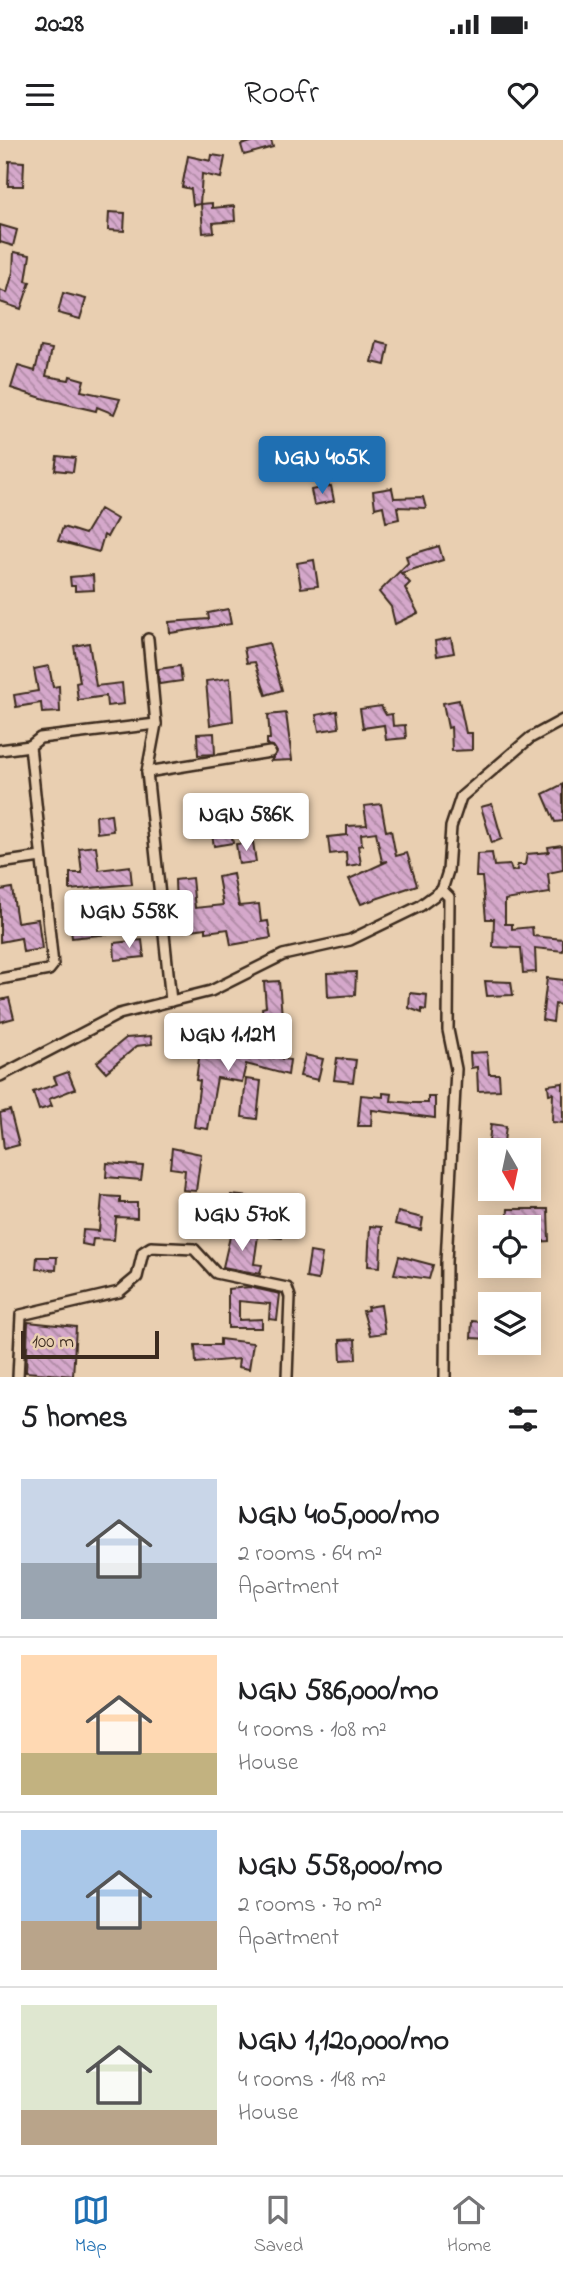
<!DOCTYPE html>
<meta charset="utf-8">
<style>
body{margin:0;font-family:"Indie Flower",sans-serif;background:#f2f2f2;color:#202124;height:100vh;display:flex;flex-direction:column;font-size:26px;white-space:nowrap}
*{box-sizing:border-box;margin:0}
p{font-size:23px;color:#757577}
.icon{flex:none;width:38px;height:38px;fill:none;stroke:currentColor;stroke-width:2;stroke-linecap:round;stroke-linejoin:round}
.map{position:relative;height:1237px;overflow:hidden}
.details{display:flex;flex-direction:column;background:#fff;flex:1}
.details>*{flex:none}
.needle{width:46px;rotate:171deg}
.buttons{position:absolute;left:478px;top:998px;display:grid;gap:14px}
.buttons a{display:grid;place-items:center;width:63px;height:63px;border-radius:0px;background:#fff;box-shadow:0 4px 18px #0003;font-size:35px}
.scale{position:absolute;left:21px;bottom:18px;width:138px;box-sizing:border-box;padding-left:7px;border:4px solid #3b2a1e;border-top:0;font-size:19px;line-height:24px;white-space:nowrap;color:#3b2a1e;-webkit-text-stroke:5px #e9cfb1;paint-order:stroke}
.price{position:absolute;translate:-50% -60px;padding:0 16px;border-radius:7px;background:#fff;color:#222;font-size:23px;line-height:46px;filter:drop-shadow(0 2px 4px #0008)}
.price::after{content:'';position:absolute;left:50%;top:42px;width:21px;height:16px;margin-left:-10px;background:inherit;clip-path:polygon(0 0,100% 0,50% 100%)}
.price.on{background:#1f6fb2;color:#fff}
ul{padding:0;list-style:none}
li{display:flex;align-items:center;gap:21px;height:175px;padding:0 21px}
li+li{border-top:2px solid #e0e0e0}
li span{display:grid;place-items:center;flex:none;width:196px;height:140px;border-radius:0px;color:#555}
li>.icon{margin-inline-start:auto}
span .icon{width:84px;height:84px;fill:#fffc;stroke-width:1}
li b{font-size:30px}
h2{display:flex;justify-content:space-between;align-items:center;height:84px;padding:0 21px;font-size:30px}
.status{display:flex;justify-content:space-between;align-items:center;height:49px;padding:0 35px;background:#fff;direction:ltr}
.status svg{height:19px;fill:currentColor}
header{display:flex;justify-content:space-between;align-items:center;height:91px;padding:0 21px;background:#fff;font-size:32px;font-weight:600}
.dock{display:flex;justify-content:space-around;align-items:center;height:98px;border-top:2px solid #e0e0e0;background:#fff;font-size:19px;color:#757577}
.dock a{display:grid;justify-items:center;gap:4px}
.dock .on{color:#1f6fb2}
.map>svg:first-child{display:block}
.building{fill:url(#building-back-hatch);stroke:#3b2a1e;stroke-width:2}
.lines{fill:none;stroke-linecap:round;stroke-linejoin:round}
.minor-casing{stroke:#3b2a1e;stroke-width:14}
.minor{stroke:#e9cfb1;stroke-width:9}
</style>
<div class="status"><b>20:28</b><svg viewBox="0 0 49 12"><path d="M0 12V9h3v3zM5 12V6h3v6zM10 12V3h3v9zM15 12V0h3v12zM26 1h20v11H26zM47 4h2v5h-2z"/></svg></div>
<header><svg class="icon" aria-label="menu" viewBox="0 0 24 24"><path d="M4 6h16M4 12h16M4 18h16"/></svg>Roofr<svg class="icon" aria-label="heart" viewBox="0 0 24 24"><path d="M12 20l-8-8c-3-5 5-10 8-4 3-6 11-1 8 4z"/></svg></header>
<div class="map">
<svg width="563" height="1237" viewBox="0 0 563 1237">
<defs>
<pattern id="building-back-hatch" width="6" height="6" patternUnits="userSpaceOnUse" patternTransform="scale(1.75)"><rect width="6" height="6" fill="#d5a8cb"/><path d="M-1 5l2 2M0 0l6 6M5-1l2 2" fill="none" stroke="#ae89a4"/></pattern>
</defs>
<rect width="100%" height="100%" fill="#e9cfb1"/>
<filter id="ink" filterUnits="userSpaceOnUse"><feTurbulence type="fractalNoise" baseFrequency=".0143" numOctaves="2"/><feDisplacementMap in="SourceGraphic" scale="14" xChannelSelector="R" yChannelSelector="G"/><feConvolveMatrix kernelMatrix="1 2 1 2 8 2 1 2 1" color-interpolation-filters="sRGB"/></filter>
<g filter="url(#ink)">
<g class="building">
<path d="M258,0H271L273,7L244,15L241,5Z"/>
<path d="M212,15L225,17L221,38L202,34L200,64L193,65L191,49L182,47L188,16L211,21Z"/>
<path d="M9,21L24,22L23,46H8Z"/>
<path d="M212,63V68L234,66L235,81L213,83L214,92L203,93L201,64Z"/>
<path d="M109,72L125,73L124,91L108,90Z"/>
<path d="M0,85L17,90L13,106L0,102Z"/>
<path d="M14,112L30,115L26,141L30,142L21,169L0,162V150L7,153L13,132Z"/>
<path d="M63,153L86,159L80,179L58,173Z"/>
<path d="M377,202L389,205L385,225L372,222Z"/>
<path d="M41,207L52,209L46,236L69,240L70,236L84,240L81,251L120,259L114,274L97,267L96,271L45,259L11,248L18,226L35,231Z"/>
<path d="M57,316L75,318L73,332L55,330Z"/>
<path d="M331,346L334,361L314,365L311,350Z"/>
<path d="M392,348L394,358L423,357L426,368L397,367L399,379L386,382L383,366L375,368L373,351Z"/>
<path d="M100,369L117,379L107,397L104,395L99,412L58,401L63,387L85,394Z"/>
<path d="M439,406L443,420L401,433L410,443L405,448L418,473L395,484L391,467L379,452L408,423L406,416Z"/>
<path d="M314,420L318,446L301,448L297,423Z"/>
<path d="M93,435L94,450L75,451V446H71L70,437Z"/>
<path d="M228,469L231,484L170,493L169,482L209,479L208,473Z"/>
<path d="M451,498L454,513L437,516L435,501Z"/>
<path d="M89,503L96,546L122,543L124,564L107,566L106,556L78,560L76,543L80,542L74,506Z"/>
<path d="M269,503L282,550L266,555L255,522L247,523L244,508Z"/>
<path d="M49,526L53,547L59,546L60,572L42,573L41,563L16,567L14,555L38,551L34,529Z"/>
<path d="M180,526L182,541L159,544L158,529Z"/>
<path d="M230,538L233,581L210,585L206,541Z"/>
<path d="M459,560L466,593H472V610L452,611L451,587L448,588L443,563Z"/>
<path d="M381,566L386,575L392,574L393,586L405,585L406,598L386,600L384,585L363,588L360,569Z"/>
<path d="M337,571L339,588L319,591L316,575Z"/>
<path d="M286,573L292,620L271,621L277,612L273,606L267,605V599H270L268,575Z"/>
<path d="M214,593L215,614L198,615L197,594Z"/>
<path d="M563,644V681L555,682L543,654Z"/>
<path d="M381,664L386,691L391,690L396,716L407,713L417,745L361,764L349,739L388,721L382,722L376,692L361,694L362,705L358,706L361,724L347,726L346,712L330,714L328,697L347,695V686L367,685L364,666Z"/>
<path d="M492,664L502,699L492,703L481,667Z"/>
<path d="M111,674L113,691L97,693L96,676Z"/>
<path d="M230,686L233,703L214,706L211,689Z"/>
<path d="M253,702L256,722L239,724L236,704Z"/>
<path d="M562,705L563,730L548,733L550,753L505,760V784H512V789L532,787L533,796L563,799V811L535,808L536,832L523,833L521,808L493,807L494,779H486L482,737H476L477,714L492,713L494,726L510,725L512,731L518,730L517,725H525L527,714L549,712L548,707Z"/>
<path d="M96,706L99,730L130,726L132,744L70,750V733H82L79,708Z"/>
<path d="M233,734L239,766L259,764L261,782L268,781L271,798L231,805L228,789L206,792V788L177,792L175,740L192,738L195,768L223,765L218,737Z"/>
<path d="M12,748L17,782L38,779L42,809L23,812L21,798L0,802V750Z"/>
<path d="M107,778L108,794L72,798L70,782Z"/>
<path d="M142,800L144,817L115,820L114,803Z"/>
<path d="M356,832L355,855L328,857L327,833Z"/>
<path d="M547,838L563,840V865L555,864L553,882L542,880Z"/>
<path d="M279,841L282,876L263,878L262,868L266,867L264,842Z"/>
<path d="M485,841L511,842L513,855L487,856Z"/>
<path d="M410,853L427,855L426,870L422,869V873L409,868Z"/>
<path d="M9,858L14,878L0,882V860Z"/>
<path d="M151,896L152,904L137,906L106,932L97,922L126,898Z"/>
<path d="M213,904L249,907L248,912L265,917L274,918L275,912L283,913L282,919L290,920L288,935L246,924L242,942L217,938L208,989L194,987L200,941L196,940L200,911L212,912Z"/>
<path d="M487,912L489,934H499L500,950L478,951L477,927L471,928L470,913Z"/>
<path d="M305,915L323,919L318,940L300,936Z"/>
<path d="M337,918L356,920L353,942L334,940Z"/>
<path d="M68,932L75,949L49,959L52,966L39,970L33,952L57,944L54,937Z"/>
<path d="M246,939L261,941L257,979L242,977Z"/>
<path d="M563,943V983L552,982L553,953L549,954L548,945Z"/>
<path d="M383,953L392,954L391,961L412,963H428V957H435V978L372,970L371,986H358L361,955L383,957Z"/>
<path d="M10,970L19,1005L4,1009L0,973Z"/>
<path d="M491,984L506,986L504,1002L489,1001Z"/>
<path d="M172,1008L201,1014L196,1051L183,1050L185,1030L170,1028Z"/>
<path d="M107,1023L143,1026L141,1040L106,1037Z"/>
<path d="M231,1055L259,1058L258,1073L208,1068L210,1059L231,1062Z"/>
<path d="M102,1056L120,1057V1063H137V1078L116,1077L114,1100L93,1099L92,1106L82,1104L83,1090L99,1091Z"/>
<path d="M273,1066L285,1068L282,1098L270,1097Z"/>
<path d="M508,1069H548L549,1101L535,1102L534,1086L507,1084Z"/>
<path d="M398,1072L423,1078L421,1090L395,1084Z"/>
<path d="M370,1086L382,1087L380,1127L368,1126Z"/>
<path d="M231,1092L258,1096L254,1124L262,1125L260,1134L223,1127Z"/>
<path d="M310,1112L322,1114L318,1140L306,1138Z"/>
<path d="M399,1116L433,1125L429,1139L394,1134Z"/>
<path d="M37,1117H57L56,1130L36,1129Z"/>
<path d="M249,1147L280,1154L277,1180L269,1179L270,1164L239,1161V1180L262,1179V1188H228V1149Z"/>
<path d="M381,1165L385,1193L370,1195L363,1171L368,1170L367,1167Z"/>
<path d="M472,1181L490,1183V1199L471,1198Z"/>
<path d="M28,1182L76,1187L73,1236L26,1232Z"/>
<path d="M220,1199L253,1203L249,1229L238,1227L239,1219L196,1223L195,1205H220Z"/>
<path d="M355,1199L356,1219L341,1220L340,1200Z"/>
</g>
<g class="lines">
<defs>
<g id="minor">
<path d="M148,499L156,584L147,632L171,861"/>
<path d="M0,610L30,606"/>
<path d="M147,632L270,612"/>
<path d="M0,723L41,717"/>
<path d="M442,750L449,757L448,890L456,929L446,1122L445,1237"/>
<path d="M0,839L49,830L53,825L30,606L40,598L156,584"/>
<path d="M0,936L119,874L211,851L283,815L350,800L420,766L442,750L448,731L451,687L461,657L530,598L563,580"/>
<path d="M18,1237L21,1175L119,1152L137,1137L143,1112L151,1107L194,1109L216,1133L287,1148L290,1157L287,1237"/>
</g>
</defs>
<use href="#minor" class="minor-casing"/>
<use href="#minor" class="minor"/>
</g>
</g>
</svg>
<div class="buttons">
<a><svg class="needle" viewBox="-14 -14 28 28"><path d="M0-13l5 13h-10z" fill="#e53935"/><path d="M0 13l5-13h-10z" fill="#757577"/></svg></a>
<a><svg class="icon" aria-label="locate" viewBox="0 0 24 24"><circle cx="12" cy="12" r="6"/><path d="M12 2v4M12 18v4M2 12h4M18 12h4"/></svg></a>
<a><svg class="icon" aria-label="layers" viewBox="0 0 24 24"><path d="M12 4l9 5-9 5-9-5zM3 14l9 5 9-5"/></svg></a>
</div>
<div class="scale">100 m</div>
<b class="price on" style="left:322px;top:356px">NGN 405K</b>
<b class="price" style="left:246px;top:713px">NGN 586K</b>
<b class="price" style="left:129px;top:810px">NGN 558K</b>
<b class="price" style="left:228px;top:933px">NGN 1.12M</b>
<b class="price" style="left:242px;top:1113px">NGN 570K</b>
</div>
<section class="details">
<h2>5 homes<svg class="icon" aria-label="filters" viewBox="0 0 24 24"><path d="M4 7h16M4 17h16"/><circle cx="9" cy="7" r="2"/><circle cx="15" cy="17" r="2"/></svg></h2>
<ul>
<li><span style="background:linear-gradient(#c9d6e8 60%,#9aa5b1 0)"><svg class="icon" aria-label="home" viewBox="0 0 24 24"><path d="M3 11l9-7 9 7M6 9v11h12V9"/></svg></span><div><b>NGN 405,000/mo</b><p>2 rooms · 64 m²</p><p>Apartment</p></div></li>
<li><span style="background:linear-gradient(#ffd9b3 70%,#c2b280 0)"><svg class="icon" aria-label="home" viewBox="0 0 24 24"><path d="M3 11l9-7 9 7M6 9v11h12V9"/></svg></span><div><b>NGN 586,000/mo</b><p>4 rooms · 108 m²</p><p>House</p></div></li>
<li><span style="background:linear-gradient(#a9c7e8 65%,#b9a48a 0)"><svg class="icon" aria-label="home" viewBox="0 0 24 24"><path d="M3 11l9-7 9 7M6 9v11h12V9"/></svg></span><div><b>NGN 558,000/mo</b><p>2 rooms · 70 m²</p><p>Apartment</p></div></li>
<li><span style="background:linear-gradient(#dfe7d0 75%,#b9a48a 0)"><svg class="icon" aria-label="home" viewBox="0 0 24 24"><path d="M3 11l9-7 9 7M6 9v11h12V9"/></svg></span><div><b>NGN 1,120,000/mo</b><p>4 rooms · 148 m²</p><p>House</p></div></li>
</ul>
</section>
<nav class="dock">
<a class="on"><svg class="icon" aria-label="map" viewBox="0 0 24 24"><path d="M3 6l6-2 6 2 6-2v14l-6 2-6-2-6 2zM9 4v14M15 6v14"/></svg>Map</a>
<a><svg class="icon" aria-label="saved" viewBox="0 0 24 24"><path d="M7 4h10v16l-5-4-5 4z"/></svg>Saved</a>
<a><svg class="icon" aria-label="home" viewBox="0 0 24 24"><path d="M3 11l9-7 9 7M6 9v11h12V9"/></svg>Home</a>
</nav>
